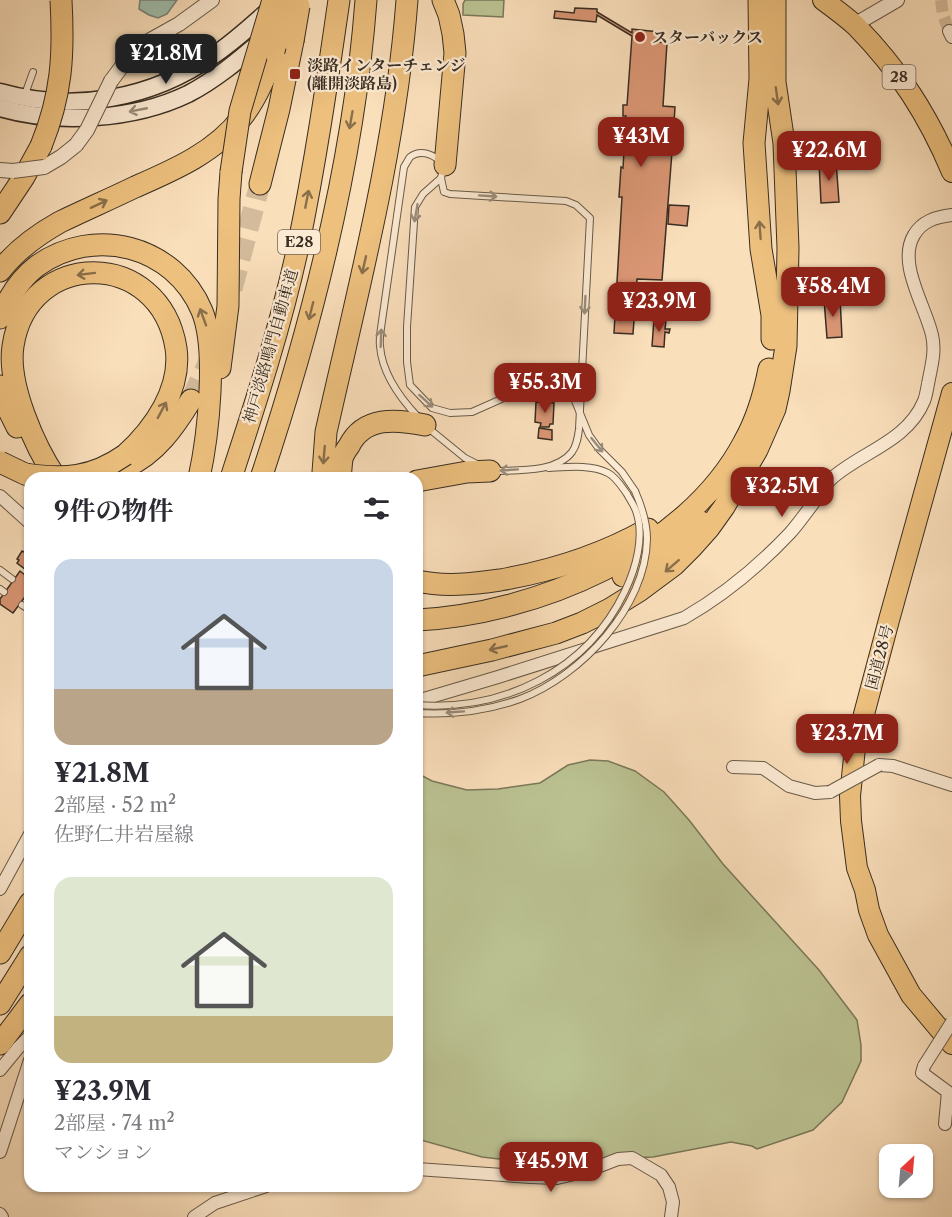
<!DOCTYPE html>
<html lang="ja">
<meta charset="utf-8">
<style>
body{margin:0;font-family:"Libre Caslon Text","Noto Serif JP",serif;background:#f7f7f7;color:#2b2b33;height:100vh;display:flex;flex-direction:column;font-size:22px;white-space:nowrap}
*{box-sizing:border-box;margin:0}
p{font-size:20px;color:#7c7c81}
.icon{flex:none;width:33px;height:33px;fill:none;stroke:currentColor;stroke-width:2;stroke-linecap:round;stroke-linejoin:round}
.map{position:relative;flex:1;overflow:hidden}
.drawer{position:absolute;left:24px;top:472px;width:399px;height:720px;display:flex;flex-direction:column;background:#fff;border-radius:18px;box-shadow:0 2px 4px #0004}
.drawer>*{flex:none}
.needle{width:39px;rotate:26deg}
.buttons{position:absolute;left:879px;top:1144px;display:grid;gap:12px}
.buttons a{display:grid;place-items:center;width:54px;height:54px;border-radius:12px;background:#fff;box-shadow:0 2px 4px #0004;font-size:30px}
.price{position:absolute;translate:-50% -51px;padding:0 14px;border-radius:12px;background:#8f2418;color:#fff;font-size:20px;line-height:39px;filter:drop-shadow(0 2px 3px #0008)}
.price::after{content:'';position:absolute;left:50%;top:36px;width:18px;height:14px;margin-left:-9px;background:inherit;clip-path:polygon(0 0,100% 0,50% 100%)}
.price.current{background:#222;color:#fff}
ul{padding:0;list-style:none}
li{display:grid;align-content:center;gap:12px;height:318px;padding:0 30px}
li span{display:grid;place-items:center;height:186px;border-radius:18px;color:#555}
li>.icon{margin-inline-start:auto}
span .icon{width:108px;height:108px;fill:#fffc;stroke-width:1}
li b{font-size:26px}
h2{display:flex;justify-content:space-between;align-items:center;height:72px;padding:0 30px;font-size:26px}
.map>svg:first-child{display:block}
.green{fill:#bbc292;stroke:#7a785a;stroke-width:1.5}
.water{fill:#9fbdab;stroke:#768374;stroke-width:1.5}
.building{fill:#da9674;stroke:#382d22;stroke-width:1.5}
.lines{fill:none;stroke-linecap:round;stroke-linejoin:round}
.minor-tunnel{stroke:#d3bb9c;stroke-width:12;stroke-dasharray:12 6;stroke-linecap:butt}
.motorway-tunnel{stroke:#d3bb9c;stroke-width:21;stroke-dasharray:21 10;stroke-linecap:butt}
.service-casing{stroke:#685a48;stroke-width:8}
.minor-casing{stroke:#685a48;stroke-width:14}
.tertiary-casing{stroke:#685a48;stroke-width:16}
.secondary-casing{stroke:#382d22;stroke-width:19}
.trunk-casing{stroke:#382d22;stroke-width:22}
.motorway-casing{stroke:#382d22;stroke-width:23}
.service{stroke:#fcead3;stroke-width:6}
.minor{stroke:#fcead3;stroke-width:12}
.tertiary{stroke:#fcead3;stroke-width:14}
.secondary{stroke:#fcead3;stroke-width:16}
.trunk{stroke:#edc07e;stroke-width:20}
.motorway{stroke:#edc07e;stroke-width:21}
.service-bridge-casing{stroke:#685a48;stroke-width:8;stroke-linecap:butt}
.minor-bridge-casing{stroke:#685a48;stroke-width:14;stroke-linecap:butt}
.tertiary-bridge-casing{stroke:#685a48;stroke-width:16;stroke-linecap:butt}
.motorway-bridge-casing{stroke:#382d22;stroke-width:23;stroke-linecap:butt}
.service-bridge{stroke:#fcead3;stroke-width:6}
.minor-bridge{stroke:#fcead3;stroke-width:12}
.tertiary-bridge{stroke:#fcead3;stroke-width:14}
.motorway-bridge{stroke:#edc07e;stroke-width:21}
.oneway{stroke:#896f4b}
.oneway2{stroke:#9a8c7a}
.poi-dot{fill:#8f2418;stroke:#fcead3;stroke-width:2}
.labels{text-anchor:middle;stroke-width:4.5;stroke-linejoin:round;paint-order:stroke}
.shield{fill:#fcead3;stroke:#736657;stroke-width:1.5}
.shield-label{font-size:15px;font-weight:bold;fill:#382d22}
.poi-label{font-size:16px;font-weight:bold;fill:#382d22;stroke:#fcead3;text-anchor:start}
.street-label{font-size:16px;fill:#382d22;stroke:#fcead3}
</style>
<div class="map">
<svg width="952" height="1217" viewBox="0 0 952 1217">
<rect width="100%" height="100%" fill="#fadfbb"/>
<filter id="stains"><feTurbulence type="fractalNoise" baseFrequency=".00333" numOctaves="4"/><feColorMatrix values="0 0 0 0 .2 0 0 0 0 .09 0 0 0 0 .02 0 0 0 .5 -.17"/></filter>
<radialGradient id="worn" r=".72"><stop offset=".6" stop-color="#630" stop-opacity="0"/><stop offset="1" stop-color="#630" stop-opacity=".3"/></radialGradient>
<g class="green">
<path d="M465,0H504L503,17L463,15V4Z"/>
<path d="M590,760L608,761L635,771L664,792L689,820L723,864L819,970L857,1020L861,1045V1061L842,1102L813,1130L757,1149L752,1146L731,1142L653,1157L532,1163L482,1157L417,1139V773L432,781L467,790L498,789L540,783L568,765Z"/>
</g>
<path class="water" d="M140,0H177L167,14L158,18L149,15L139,9Z"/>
<g class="building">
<path d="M575,8L597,9V12L632,33V29L659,32L658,42L667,43L663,106L675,107L673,138L676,139V152H672L662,280L637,279L633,334L614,333L622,197H619L621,167L623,168L626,116H623V105H627L632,36L597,15L596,22L554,18L555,11L574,13Z"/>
<path d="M836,161L839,202L821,203L819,162Z"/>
<path d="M669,205L689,206L687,226L668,224Z"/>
<path d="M840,298L842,337L827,338L824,299Z"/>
<path d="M654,319L666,320L665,329H670L669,333L665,332L664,347L652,346Z"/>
<path d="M536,402L554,403L553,424H550L549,427H540L541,423L535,422Z"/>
<path d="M539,428L552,430V440L538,438Z"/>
<path d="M27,548L30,551V573L17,563L19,560L17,559L22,551L24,552Z"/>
<path d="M20,571L30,579V590L13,613L0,604V599Z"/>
</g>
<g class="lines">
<path class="minor-tunnel" d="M941,0L943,15L949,31"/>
<g class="motorway-tunnel">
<path d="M232,289L260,184"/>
<path d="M191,400L211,357"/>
</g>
<defs>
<g id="service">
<path d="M24,97L33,72"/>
<path d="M443,169L441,178L423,194L415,207L407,327V362L410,385L432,408L450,413L472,412L535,384L550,383L566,389L573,396L589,435L599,449L622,472L635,491"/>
<path d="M441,178L444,192L450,194L566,201L576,205L590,218L579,429C578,437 577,445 572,452C556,473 517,470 494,471"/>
<path d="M418,417C400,398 382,373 380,346C379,338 381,329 382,321L404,167C406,164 408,160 410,157C420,149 432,154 440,161"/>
<path d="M427,427L465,458L479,465"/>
<path d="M549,468C567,467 591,464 608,473C616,477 622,487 627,494"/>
<path d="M0,570L12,579"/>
<path d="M0,589L4,592"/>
<path d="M22,605L30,610"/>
</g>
<g id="minor">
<path d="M949,31L952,37"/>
<path d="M0,496L30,523"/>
<path d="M417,701L498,677L684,618C724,595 759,566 790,533C799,523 807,511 815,501C820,493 825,485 831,479C861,452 907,442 924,401C926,396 927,389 928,384C931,367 936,352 932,335C925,305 897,263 914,235C922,221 936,217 952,215"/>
<path d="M879,765L893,766L952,785"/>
<path d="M733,767L763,768L789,786L815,793L830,792"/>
<path d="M0,889L30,834"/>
<path d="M924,1066L922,1073L948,1092L945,1124"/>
<path d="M0,1070L18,1048L30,1036"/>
<path d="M0,1152L30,1060"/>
<path d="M417,1169L531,1177L557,1178L587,1171L618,1159L632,1158L661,1175L669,1187L673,1202L671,1217"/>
<path d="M0,1214L2,1217"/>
<path d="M194,1217L215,1203L266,1186"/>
</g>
<g id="tertiary">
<path d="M854,25L897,0"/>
<path d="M111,81L132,53L145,43L179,24L212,0"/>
<path d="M44,167L61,157L76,145"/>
<path d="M0,170L13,171"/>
</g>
<g id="secondary">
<path d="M0,92C74,113 152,99 214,55C235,41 253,24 271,8"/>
<path d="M0,108C58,125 134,120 188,94C215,80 239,60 262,40"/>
</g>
<g id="trunk">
<path d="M823,0C834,8 846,17 856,26C899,70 928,115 952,172"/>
<path d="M952,393L889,620L855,748L850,796L851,821L857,868L865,890L869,910L878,935L911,995L952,1044"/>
</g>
<g id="motorway">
<path d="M443,0L449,15L453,34L455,53L445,165"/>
<path d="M759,0L760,79L754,143L761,249L772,315V339"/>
<path d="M260,184L279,109L293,41"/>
<path d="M0,213L24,177L41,146"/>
<path d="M0,271C16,250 37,235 60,222C85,210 110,199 135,187C174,170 216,152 242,117C257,98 267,74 274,51"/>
<path d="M0,318C8,298 20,279 37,266C94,225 174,245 202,311C218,350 208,437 199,478"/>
<path d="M220,368L228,306L229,199L231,172"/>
<path d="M0,386L10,413L17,427"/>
<path d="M126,467C156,454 175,426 191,400"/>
<path d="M56,478C35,447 7,385 13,346C28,248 160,248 176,348C182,389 154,429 125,455"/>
<path d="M231,478C256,402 281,325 298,247C315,165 327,83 339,0"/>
<path d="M261,478C312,325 354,162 366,0"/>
<path d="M324,478L323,472L326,432C358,289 396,147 407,0"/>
<path d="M340,478C341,472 341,465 342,459C343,455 346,450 349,446C364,416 396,419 425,425"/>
<path d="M417,481L467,472L490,471"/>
<path d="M623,576L649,561L701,522"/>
<path d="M417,581C444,587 473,584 500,580C552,571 602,555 648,529"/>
<path d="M417,620C535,614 686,552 744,442C757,419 764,395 769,369"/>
<path d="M417,666L492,650L556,633L582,623L610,609L639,591L674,565L692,547L709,528L724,507L757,450L775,409L779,391L786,346L788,248L784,143L775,82V0"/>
<path d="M0,953L30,903"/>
<path d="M0,1004L30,956"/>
<path d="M0,1044L30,1004"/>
</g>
</defs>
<use href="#service" class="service-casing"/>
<use href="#minor" class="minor-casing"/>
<use href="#tertiary" class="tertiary-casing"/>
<use href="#secondary" class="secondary-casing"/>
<use href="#trunk" class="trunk-casing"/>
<use href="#motorway" class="motorway-casing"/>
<use href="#service" class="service"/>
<use href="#minor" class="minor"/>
<use href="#tertiary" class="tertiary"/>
<use href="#secondary" class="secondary"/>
<use href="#trunk" class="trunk"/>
<use href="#motorway" class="motorway"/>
<defs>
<g id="service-bridge">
<path d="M417,705C504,711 587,671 625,591C636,568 645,536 636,511C634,505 630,500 627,494"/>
<path d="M417,713C452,715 487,711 520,699C581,676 646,607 647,539C647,522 642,507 635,491"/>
</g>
<g id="minor-bridge">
<path d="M830,792L879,765"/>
<path d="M924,1066L952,1022"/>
</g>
<g id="tertiary-bridge">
<path d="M76,145L87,130L111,81"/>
<path d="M13,171L44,167"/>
</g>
<g id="motorway-bridge">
<path d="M293,41L299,6"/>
<path d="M274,51L288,0"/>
<path d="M41,146C62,94 64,55 61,0"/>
<path d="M231,172L240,111L273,0"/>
<path d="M0,462L25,474L38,478"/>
<path d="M25,474C64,480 92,478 125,455"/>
</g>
</defs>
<use href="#service-bridge" class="service-bridge-casing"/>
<use href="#minor-bridge" class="minor-bridge-casing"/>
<use href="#tertiary-bridge" class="tertiary-bridge-casing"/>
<use href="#motorway-bridge" class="motorway-bridge-casing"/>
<use href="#service-bridge" class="service-bridge"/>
<use href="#minor-bridge" class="minor-bridge"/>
<use href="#tertiary-bridge" class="tertiary-bridge"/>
<use href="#motorway-bridge" class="motorway-bridge"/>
</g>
<defs><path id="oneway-shaft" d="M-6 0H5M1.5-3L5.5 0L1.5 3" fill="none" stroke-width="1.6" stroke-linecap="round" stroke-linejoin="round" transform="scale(1.5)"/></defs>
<g class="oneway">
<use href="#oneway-shaft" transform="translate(777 96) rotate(82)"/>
<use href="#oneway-shaft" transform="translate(351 120) rotate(100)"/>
<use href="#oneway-shaft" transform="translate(307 199) rotate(-79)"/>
<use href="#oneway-shaft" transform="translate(99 204) rotate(-25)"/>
<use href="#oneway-shaft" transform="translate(760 230) rotate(-94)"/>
<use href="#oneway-shaft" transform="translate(364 265) rotate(103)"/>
<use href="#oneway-shaft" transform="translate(86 274) rotate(173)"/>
<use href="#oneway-shaft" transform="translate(311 311) rotate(104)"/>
<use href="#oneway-shaft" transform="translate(203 317) rotate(-110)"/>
<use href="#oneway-shaft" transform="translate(162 410) rotate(-62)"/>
<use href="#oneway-shaft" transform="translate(324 455) rotate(95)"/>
<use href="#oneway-shaft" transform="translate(672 566) rotate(139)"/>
<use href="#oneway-shaft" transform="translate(498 648) rotate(167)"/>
</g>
<g class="oneway2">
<use href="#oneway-shaft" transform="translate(138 110) rotate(169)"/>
<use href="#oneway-shaft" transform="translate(488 196) rotate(4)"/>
<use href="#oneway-shaft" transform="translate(416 213) rotate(100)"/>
<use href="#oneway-shaft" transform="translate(585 305) rotate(93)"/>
<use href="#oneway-shaft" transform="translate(381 338) rotate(-88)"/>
<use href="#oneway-shaft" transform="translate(426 401) rotate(42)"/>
<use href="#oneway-shaft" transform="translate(597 445) rotate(51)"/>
<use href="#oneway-shaft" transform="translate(509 470) rotate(176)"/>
<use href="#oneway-shaft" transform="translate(455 712) rotate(176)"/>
</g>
<g class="poi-dot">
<circle cx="640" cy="37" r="6"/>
<rect x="289" y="68" width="12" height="12" rx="3"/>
</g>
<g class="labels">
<g class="shield">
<rect x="882.5" y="65" width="33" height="24" rx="4.5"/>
<rect x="278" y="230" width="42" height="24" rx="4.5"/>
</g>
<g class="shield-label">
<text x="899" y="82">28</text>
<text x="299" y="247">E28</text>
</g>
<g class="poi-label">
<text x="652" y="43">スターバックス</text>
<text x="307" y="71">淡路インターチェンジ<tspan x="307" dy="18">(離開淡路島)</tspan></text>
</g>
<g class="street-label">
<text transform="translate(270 346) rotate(-74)" y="6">神戸淡路鳴門自動車道</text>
<text transform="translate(879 657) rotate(-75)" y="6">国道28号</text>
</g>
</g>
<rect width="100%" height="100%" filter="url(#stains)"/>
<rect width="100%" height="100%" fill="url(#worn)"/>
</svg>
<div class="buttons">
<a><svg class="needle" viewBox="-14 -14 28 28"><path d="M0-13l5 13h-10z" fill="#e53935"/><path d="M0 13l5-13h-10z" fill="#7c7c81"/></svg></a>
</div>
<b class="price current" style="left:166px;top:85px">¥21.8M</b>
<b class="price" style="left:641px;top:168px">¥43M</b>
<b class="price" style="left:829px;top:182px">¥22.6M</b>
<b class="price" style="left:833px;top:318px">¥58.4M</b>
<b class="price" style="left:659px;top:333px">¥23.9M</b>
<b class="price" style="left:545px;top:414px">¥55.3M</b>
<b class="price" style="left:782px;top:518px">¥32.5M</b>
<b class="price" style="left:847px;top:765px">¥23.7M</b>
<b class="price" style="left:551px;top:1193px">¥45.9M</b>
<section class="drawer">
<h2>9件の物件<svg class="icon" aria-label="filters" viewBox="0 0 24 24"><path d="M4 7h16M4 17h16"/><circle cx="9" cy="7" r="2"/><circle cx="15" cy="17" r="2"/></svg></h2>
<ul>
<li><span style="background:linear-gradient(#c9d6e8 70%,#b9a48a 0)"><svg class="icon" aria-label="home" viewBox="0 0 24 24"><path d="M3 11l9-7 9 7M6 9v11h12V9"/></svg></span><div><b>¥21.8M</b><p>2部屋 · 52 m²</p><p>佐野仁井岩屋線</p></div></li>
<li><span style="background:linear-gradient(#dfe7d0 75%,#c2b280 0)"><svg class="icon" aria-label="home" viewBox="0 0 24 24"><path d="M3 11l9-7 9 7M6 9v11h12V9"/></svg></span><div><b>¥23.9M</b><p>2部屋 · 74 m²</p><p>マンション</p></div></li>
</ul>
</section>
</div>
